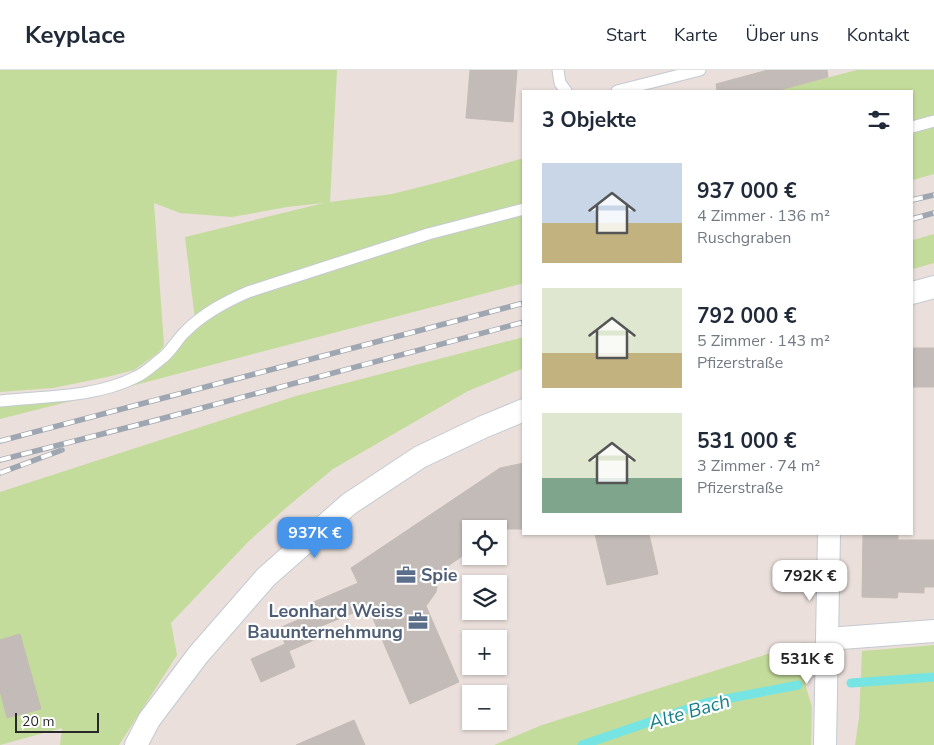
<!DOCTYPE html>
<html lang="de">
<meta charset="utf-8">
<style>
body{margin:0;font-family:"Nunito Sans",sans-serif;background:#f2f2f3;color:#1f2937;height:100vh;display:flex;flex-direction:column;font-size:19px;white-space:nowrap}
*{box-sizing:border-box;margin:0}
p{font-size:16px;color:#747a83}
.icon{flex:none;width:28px;height:28px;fill:none;stroke:currentColor;stroke-width:2;stroke-linecap:round;stroke-linejoin:round}
.map{position:relative;flex:1;overflow:hidden}
.sheet{position:absolute;left:522px;top:20px;width:391px;height:445px;display:flex;flex-direction:column;background:#fff;border-radius:0px;box-shadow:0 1px 4px #0004}
.sheet>*{flex:none}
.controls{position:absolute;left:462px;top:450px;display:grid;gap:10px}
.controls a{display:grid;place-items:center;width:45px;height:45px;border-radius:0px;background:#fff;box-shadow:0 1px 4px #0004;font-size:25px}
.scale{position:absolute;left:15px;bottom:12px;width:84px;box-sizing:border-box;padding-left:5px;border:2px solid #282828;border-top:0;font-size:14px;line-height:18px;white-space:nowrap;color:#282828;-webkit-text-stroke:4px #fff;paint-order:stroke}
.price{position:absolute;translate:-50% -42px;padding:0 11px;border-radius:10px;background:#fff;color:#222;font-size:16px;line-height:32px;filter:drop-shadow(0 1px 2px #0008)}
.price::after{content:'';position:absolute;left:50%;top:30px;width:15px;height:11px;margin-left:-8px;background:inherit;clip-path:polygon(0 0,100% 0,50% 100%)}
.price.active{background:#4794eb;color:#fff}
ul{padding:0;list-style:none}
li{display:flex;align-items:center;gap:15px;height:125px;padding:0 20px}
li span{display:grid;place-items:center;flex:none;width:140px;height:100px;border-radius:0px;color:#555}
li>.icon{margin-inline-start:auto}
span .icon{width:60px;height:60px;fill:#fffc;stroke-width:1}
li b{font-size:21px}
h2{display:flex;justify-content:space-between;align-items:center;height:60px;padding:0 20px;font-size:21px}
header{display:flex;align-items:center;gap:30px;box-sizing:border-box;height:70px;padding:0 25px;background:#fff;border-bottom:1px solid #e0e1e3}
header strong{font-size:24px}
nav{display:flex;gap:28px;margin-inline-start:auto;font-size:18px}
.map>svg:first-child{display:block}
.green{fill:#c4dc9b}
.lines{fill:none;stroke-linecap:round;stroke-linejoin:round}
.stream{stroke:#75e4e2;stroke-width:9}
.building{fill:#c2bbb7;stroke:#c5bbb5}
.service-casing{stroke:#c3cad1;stroke-width:13}
.minor-casing{stroke:#c3cad1;stroke-width:24}
.service{stroke:#fff;stroke-width:11}
.minor{stroke:#fff;stroke-width:22}
.rail-casing{stroke:#9ea7b1;stroke-width:5.5}
.rail{stroke:#fff;stroke-width:4;stroke-dasharray:11;stroke-linecap:butt}
.labels{text-anchor:middle;stroke-width:4.5;stroke-linejoin:round;paint-order:stroke}
.service-label{font-size:18px;font-weight:bold;fill:#4e5e75;stroke:#fff;text-anchor:start}
.water-label{font-size:19px;font-style:italic;fill:#178087;stroke:#fff}
</style>
<header>
<strong>Keyplace</strong>
<nav><a>Start</a><a>Karte</a><a>Über uns</a><a>Kontakt</a></nav>
</header>
<div class="map">
<svg width="934" height="675" viewBox="0 0 934 675">
<rect width="100%" height="100%" fill="#eadfdb"/>
<g class="green">
<path d="M0,0H337L330,132L392,124L440,112L524,88V213L120,319L176,281L196,258L185,167L324,133L287,137L232,147L180,143L154,133L164,276L158,283L134,300L107,307L53,318L0,322Z"/>
<path d="M857,0H934V104L913,110L912,21H776Z"/>
<path d="M934,164V193L913,199V170Z"/>
<path d="M524,267V298L468,321L333,399L287,437L248,472L171,553L177,585L119,675H60L62,658L0,675V422L296,326Z"/>
<path d="M87,327L0,349V335Z"/>
<path d="M806,572V617L812,637L811,675H494L542,655Z"/>
<path d="M934,575V675H855L859,648L862,581Z"/>
</g>
<g class="lines">
<g class="stream">
<path d="M851,613L934,607"/>
<path d="M582,675L705,633L798,615"/>
</g>
</g>
<g class="building">
<path d="M470,0H517L513,52L466,48Z"/>
<path d="M768,0H827L828,7L776,21H717L716,14Z"/>
<rect x="912" y="278" width="22" height="39"/>
<path d="M524,393V459H471V480L435,505L437,516L436,522L426,536L459,612L410,634L368,537L319,557L323,566L289,581L295,597L261,612L251,589L285,574L279,558L312,544L317,553L309,534L358,513L351,498L500,398Z"/>
<path d="M595,464H649L658,504L607,515Z"/>
<path d="M863,464H898V470H934V517H924V523L898,522L897,528L862,527Z"/>
<path d="M20,564L41,639L7,648L0,621V570Z"/>
<path d="M354,650L365,675H296Z"/>
</g>
<g class="lines">
<defs>
<g id="service">
<path d="M558,0L560,13L566,21"/>
<path d="M617,21L700,0"/>
<path d="M912,57L934,51"/>
<path d="M0,331C45,326 94,328 136,307C145,303 153,295 161,289C171,282 177,269 186,261C204,243 225,232 248,222L428,164L524,139"/>
</g>
<g id="minor">
<path d="M912,223L934,217"/>
<path d="M828,569L934,561"/>
<path d="M136,675L149,650L198,585L266,507L349,434L420,387L483,357L524,340"/>
<path d="M825,675L829,464"/>
</g>
</defs>
<use href="#service" class="service-casing"/>
<use href="#minor" class="minor-casing"/>
<use href="#service" class="service"/>
<use href="#minor" class="minor"/>
<defs>
<g id="rail">
<path d="M912,130L934,125"/>
<path d="M912,149L934,143"/>
<path d="M0,371L524,233"/>
<path d="M0,390L153,351L524,252"/>
<path d="M0,403L62,380"/>
</g>
</defs>
<use href="#rail" class="rail-casing"/>
<use href="#rail" class="rail"/>
</g>
<defs>
<symbol id="office-bare" viewBox="-9 -9 18 18"><path d="M-6-3h4V-5.5h4V-3h4V5H-6ZM-1-4.5V-3h2v-1.5ZM-6 0V1H6V0Z" fill="#5c6f8a" stroke="#fff" stroke-width="2.5" paint-order="stroke"/></symbol>
</defs>
<g fill-rule="evenodd">
<use href="#office-bare" x="392" y="491" width="28" height="28"/>
<use href="#office-bare" x="404" y="537" width="28" height="28"/>
</g>
<g class="labels">
<g class="service-label">
<text x="421" y="511">Spie</text>
<text x="403" y="547" text-anchor="end">Leonhard Weiss<tspan x="403" dy="21">Bauunternehmung</tspan></text>
</g>
<g class="water-label">
<text transform="translate(689 641) rotate(-16)" y="7">Alte Bach</text>
</g>
</g>
</svg>
<div class="controls">
<a><svg class="icon" aria-label="locate" viewBox="0 0 24 24"><circle cx="12" cy="12" r="6"/><path d="M12 2v4M12 18v4M2 12h4M18 12h4"/></svg></a>
<a><svg class="icon" aria-label="layers" viewBox="0 0 24 24"><path d="M12 4l9 5-9 5-9-5zM3 14l9 5 9-5"/></svg></a>
<a>+</a>
<a>−</a>
</div>
<div class="scale">20 m</div>
<b class="price active" style="left:315px;top:489px">937K €</b>
<b class="price" style="left:810px;top:532px">792K €</b>
<b class="price" style="left:807px;top:615px">531K €</b>
<section class="sheet">
<h2>3 Objekte<svg class="icon" aria-label="filters" viewBox="0 0 24 24"><path d="M4 7h16M4 17h16"/><circle cx="9" cy="7" r="2"/><circle cx="15" cy="17" r="2"/></svg></h2>
<ul>
<li><span style="background:linear-gradient(#c9d6e8 60%,#c2b280 0)"><svg class="icon" aria-label="home" viewBox="0 0 24 24"><path d="M3 11l9-7 9 7M6 9v11h12V9"/></svg></span><div><b>937 000 €</b><p>4 Zimmer · 136 m²</p><p>Ruschgraben</p></div></li>
<li><span style="background:linear-gradient(#dfe7d0 65%,#c2b280 0)"><svg class="icon" aria-label="home" viewBox="0 0 24 24"><path d="M3 11l9-7 9 7M6 9v11h12V9"/></svg></span><div><b>792 000 €</b><p>5 Zimmer · 143 m²</p><p>Pfizerstraße</p></div></li>
<li><span style="background:linear-gradient(#dfe7d0 65%,#7fa58c 0)"><svg class="icon" aria-label="home" viewBox="0 0 24 24"><path d="M3 11l9-7 9 7M6 9v11h12V9"/></svg></span><div><b>531 000 €</b><p>3 Zimmer · 74 m²</p><p>Pfizerstraße</p></div></li>
</ul>
</section>
</div>
